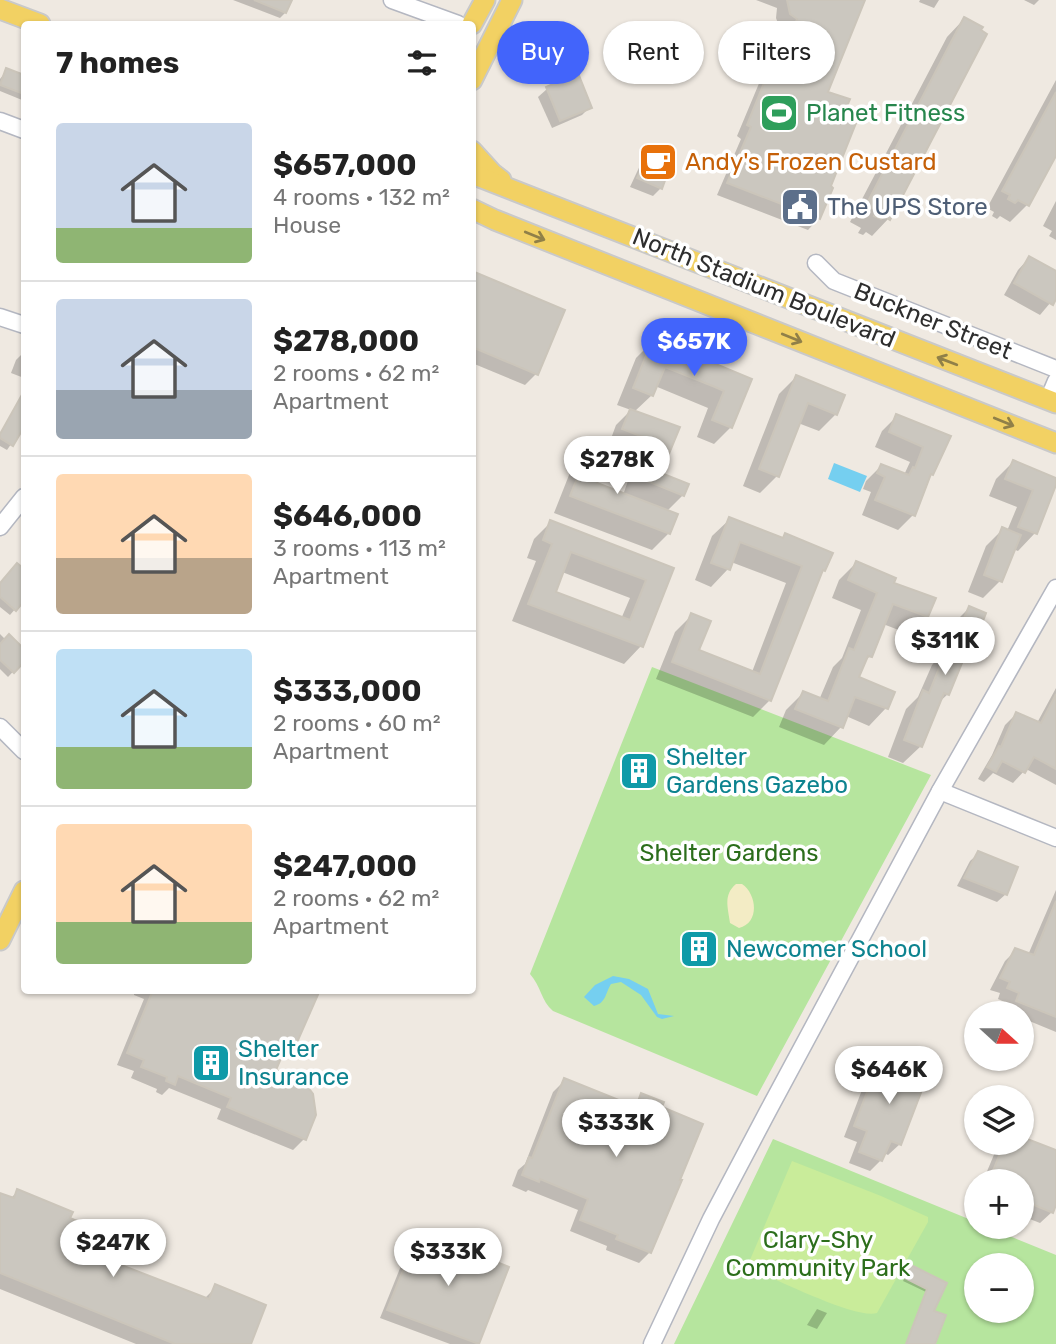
<!DOCTYPE html>
<meta charset="utf-8">
<style>
body{margin:0;font-family:Rubik,sans-serif;background:#f6f6f6;color:#222;height:100vh;display:flex;flex-direction:column;font-size:26px;white-space:nowrap}
*{box-sizing:border-box;margin:0}
p{font-size:23px;color:#767676}
.icon{flex:none;width:38px;height:38px;fill:none;stroke:currentColor;stroke-width:2;stroke-linecap:round;stroke-linejoin:round}
.map{position:relative;flex:1;overflow:hidden}
.sheet{position:absolute;left:21px;top:21px;width:455px;height:973px;display:flex;flex-direction:column;background:#fff;border-radius:7px;box-shadow:0 2px 5px #0004}
.sheet>*{flex:none}
.top-card{position:absolute;left:497px;top:21px;width:453px;height:63px;display:flex;gap:14px}
.needle{width:46px;rotate:111deg}
.tools{position:absolute;left:964px;top:1001px;display:grid;gap:14px}
.tools a{display:grid;place-items:center;width:70px;height:70px;border-radius:50%;background:#fff;box-shadow:0 2px 5px #0004;font-size:35px}
.price{position:absolute;translate:-50% -60px;padding:0 16px;border-radius:24px;background:#fff;color:#222;font-size:23px;line-height:46px;filter:drop-shadow(0 2px 4px #0008)}
.price::after{content:'';position:absolute;left:50%;top:42px;width:21px;height:16px;margin-left:-10px;background:inherit;clip-path:polygon(0 0,100% 0,50% 100%)}
.price.active{background:#4264fb;color:#fff}
ul{padding:0;list-style:none}
li{display:flex;align-items:center;gap:21px;height:175px;padding:0 35px}
li+li{border-top:2px solid #e0e0e0}
li span{display:grid;place-items:center;flex:none;width:196px;height:140px;border-radius:7px;color:#555}
li>.icon{margin-inline-start:auto}
span .icon{width:84px;height:84px;fill:#fffc;stroke-width:1}
li b{font-size:30px}
h2{display:flex;justify-content:space-between;align-items:center;height:84px;padding:0 35px;font-size:30px}
.pill{padding:0 24px;border-radius:32px;background:#fff;box-shadow:0 2px 5px #0004;font-size:24px;line-height:63px}
.pill.active{background:#4264fb;color:#fff}
.map>svg:first-child{display:block}
.green{fill:#b6e59e;fill-rule:evenodd}
.sand{fill:#f3ecc5}
.pitch{fill:#c9ec9a}
.water{fill:#75cff0}
.shadow{fill:#0003;fill-rule:evenodd}
.building{fill:#cbc7bf;stroke:#cbc5ba;stroke-width:2;fill-rule:evenodd}
.lines{fill:none;stroke-linecap:round;stroke-linejoin:round}
.minor-casing{stroke:#b4b7c1;stroke-width:19}
.major-casing{stroke:#c9c9c9;stroke-width:23}
.minor{stroke:#fff;stroke-width:16}
.major{stroke:#f2d163;stroke-width:19}
.oneway{stroke:#908048}
.labels{text-anchor:middle;stroke-width:7;stroke-linejoin:round;paint-order:stroke}
.leisure-label{font-size:24px;fill:#27864d;stroke:#fff;text-anchor:start}
.food-label{font-size:24px;fill:#c56008;stroke:#fff;text-anchor:start}
.service-label{font-size:24px;fill:#4e5e75;stroke:#fff;text-anchor:start}
.street-label{font-size:24px;fill:#2e2e2e;stroke:#fff}
.culture-label{font-size:24px;fill:#0d838f;stroke:#fff;text-anchor:start}
.park-label{font-size:24px;fill:#2c6e1b;stroke:#fff}
</style>
<div class="map">
<svg width="1056" height="1344" viewBox="0 0 1056 1344">
<rect width="100%" height="100%" fill="#efe9e1"/>
<g class="green">
<path d="M652,667L931,775L757,1096L553,1011C541,1001 541,986 530,974Z"/>
<path d="M773,1139L976,1222V1227H987L1056,1255V1344H674ZM976,1265H1022V1311H976Z"/>
</g>
<path class="sand" d="M736,884H742C757,894 760,923 739,928L730,923C728,907 723,895 736,884Z"/>
<path class="pitch" d="M792,1161L881,1196L928,1217V1222L877,1313C856,1320 772,1277 747,1267Z"/>
<g class="water">
<path d="M834,463L867,476L860,492L828,479Z"/>
<path d="M613,976L629,979L648,989L658,1014L674,1016L662,1019L657,1017L641,995L621,982L611,984C605,994 606,1003 594,1006L584,997L595,985Z"/>
</g>
<g class="shadow">
<path d="M233,0H290L285,13L280,18Z"/>
<path d="M756,0H863L826,93L840,119L819,218L808,230L717,195L741,139L737,136L760,81L772,70L787,30L779,26L776,18L777,8Z"/>
<path d="M920,0H939L934,8L919,2Z"/>
<path d="M1024,0H1039L1034,5Z"/>
<path d="M964,19L889,218L872,236L866,232L863,235L858,233L861,228L850,222L947,37Z"/>
<path d="M7,70L24,76V97L22,100L0,91V79Z"/>
<path d="M1056,80V152L1027,205L1010,222L1000,216L997,219L992,216L994,212L987,208Z"/>
<path d="M547,89L590,107L582,115L552,128L538,97Z"/>
<path d="M652,151L661,188L653,196L630,187L643,159Z"/>
<path d="M1056,201V240L1049,236L1052,231L1043,226Z"/>
<path d="M1029,258L1056,273V296L1040,315L1004,295L1018,270Z"/>
<path d="M472,273L536,374L525,385L472,363Z"/>
<path d="M653,341L750,380L731,427L714,444L697,437L708,408L655,386L652,395L634,412L677,428L659,474L683,495L667,511L669,533L652,550L554,513L573,465L590,448L595,484L623,495L637,455L609,444L616,425L631,410L617,405L636,358Z"/>
<path d="M21,355L24,356V378L11,373L16,360Z"/>
<path d="M796,377L836,414L819,431L798,423L777,476L760,493L743,486L779,394Z"/>
<path d="M20,402L24,405V425L7,450L0,446V433Z"/>
<path d="M897,416L948,437L913,515L898,530L862,515L871,492L863,489L866,481L881,466L904,475L910,462L875,447L882,431Z"/>
<path d="M1013,462L1056,480L1035,533L1018,551L1013,549L1000,581L983,598L968,592L986,546L1003,529L1007,531L1017,507L989,496L996,479Z"/>
<path d="M730,519L781,539L785,535L824,570L820,574L770,700L753,717L656,679L675,632L692,615L697,651L752,672L786,583L731,562L728,569L711,587L695,580L712,536Z"/>
<path d="M551,522L671,569L641,646L624,664L512,621L536,561L527,558L534,539ZM562,572L630,598L621,619L554,593Z"/>
<path d="M856,563L892,584L927,616L909,634L883,624L870,656L862,664L857,678L893,693L886,708L869,726L846,716L841,727L824,745L779,727L786,710L803,693L819,700L833,667L842,658L861,610L832,598L839,580Z"/>
<path d="M17,565L24,571V591L19,598L22,601L10,615L0,607V585Z"/>
<path d="M969,608L968,654L960,662L948,694L937,704L921,746L903,763L888,757L906,709L918,697L932,665L939,657L952,625Z"/>
<path d="M0,634L6,640L9,637L24,652V660L8,677L0,669Z"/>
<path d="M1056,688V785L1026,769L1013,783L993,773L984,782L978,779L992,755L1005,725L1016,714L1037,723Z"/>
<path d="M640,764L645,767L644,776L633,783L628,781L627,777L629,771Z"/>
<path d="M979,853L1006,894L997,902L957,886L970,861Z"/>
<path d="M1056,890V1032L1022,1018V1013L1006,1012L1009,1004L998,999L1000,993L990,990L1005,961L1016,950L1028,955Z"/>
<path d="M696,938L708,943L700,961L695,967L683,962L690,943Z"/>
<path d="M134,990H318L293,1046L282,1057L280,1056L274,1071L304,1139L293,1150L217,1119L221,1109L169,1088L162,1095L156,1092L157,1089L131,1078L134,1071L117,1065L144,999L134,995Z"/>
<path d="M882,1058L900,1144L888,1155L884,1153L881,1160L870,1171L849,1163L857,1142L844,1137L870,1069Z"/>
<path d="M565,1080L630,1107L642,1095L659,1108L650,1252L639,1263L606,1250L607,1246L570,1231L578,1210L528,1190L526,1192L512,1186L518,1170L525,1164L553,1092Z"/>
<path d="M1022,1139L1056,1152V1200L1052,1212L1040,1223L1022,1216V1181H983L998,1145L999,1143H1022Z"/>
<path d="M18,1191L68,1219L95,1257L204,1299L216,1287L249,1344H136L0,1289V1195L10,1199Z"/>
<path d="M420,1233L477,1343L476,1344H450L380,1318L411,1241Z"/>
<path d="M912,1267L945,1283L931,1312L932,1344H907L926,1292L903,1281Z"/>
<path d="M817,1309L827,1313L817,1329L807,1325Z"/>
</g>
<g class="building">
<path d="M254,0H292L286,13Z"/>
<path d="M787,0H865L828,92L850,99L842,118L856,123L831,186L833,188L820,219L727,183L751,127L747,125L770,68L777,70L797,19L790,14Z"/>
<path d="M964,17L983,27L981,30L987,34L890,220L884,216L881,219L874,216L877,210L866,205Z"/>
<path d="M6,68L24,75V94L0,85Z"/>
<path d="M578,73L592,108L560,121L546,87Z"/>
<path d="M1056,92V156L1029,206L1018,200L1015,203L1008,199L1010,195L1002,191Z"/>
<path d="M651,149L673,158L662,189L637,178Z"/>
<path d="M1029,256L1056,271V299L1053,305L1014,283Z"/>
<path d="M472,271L565,310L538,375L472,347Z"/>
<path d="M653,338L752,379L732,428L712,420L724,391L715,387L665,367L653,396L633,388Z"/>
<path d="M796,375L845,395L837,415L808,403L779,477L759,469Z"/>
<path d="M24,391V427L13,446L0,438V434Z"/>
<path d="M630,409L680,427L661,473L689,484L684,496L637,477L651,440L622,429Z"/>
<path d="M896,414L951,436L933,475L931,474L915,516L875,500L885,477L877,473L881,464L909,475L913,467L915,468L923,447L889,432Z"/>
<path d="M590,446L609,453L597,483L678,514L670,534L570,496Z"/>
<path d="M1013,460L1056,478V485L1037,534L1018,527L1033,490L1005,479Z"/>
<path d="M729,517L783,538L785,533L833,553L825,571L823,570L771,701L672,662L691,613L711,621L699,650L760,674L802,566L740,542L730,570L711,563Z"/>
<path d="M550,520L674,568L643,647L528,604L552,544L543,540ZM571,552L646,580L630,620L556,592Z"/>
<path d="M1002,527L1021,535L1002,582L984,575Z"/>
<path d="M856,561L896,578L894,583L936,598L928,617L893,604L872,657L868,656L859,677L895,692L888,709L855,697L843,728L795,709L803,691L828,701L849,648L854,650L877,593L848,580Z"/>
<path d="M17,563L24,569V601L16,611L0,597V583Z"/>
<path d="M969,606L986,613L970,655L966,653L949,695L944,693L922,747L904,740L923,690L929,693L948,646L952,647Z"/>
<path d="M9,634L24,649V662L14,673L0,660V644Z"/>
<path d="M1056,694V769L1034,757L1025,773L1002,761L996,772L987,767L999,746L1001,747L1016,712L1041,723Z"/>
<path d="M978,851L1018,867L1007,895L964,878Z"/>
<path d="M1056,901V1017L1016,1001L1019,993L1007,988L1010,982L1000,978L1015,948L1034,955Z"/>
<path d="M695,936L710,942L702,962L687,957Z"/>
<path d="M153,990H320L295,1047L287,1044L276,1070L304,1082L313,1094L316,1115L306,1140L227,1107L231,1098L178,1076L175,1085L166,1081L167,1077L141,1067L144,1060L127,1053Z"/>
<path d="M881,1056L928,1074L901,1145L891,1141L882,1161L859,1152L867,1131L854,1126Z"/>
<path d="M564,1078L636,1107L641,1093L664,1102L662,1107L703,1124L680,1180H682L651,1253L616,1239L618,1235L580,1220L588,1199L540,1179L539,1182L522,1175L529,1157L532,1158Z"/>
<path d="M1022,1137L1056,1150V1205L1053,1213L1022,1200V1181H989L1004,1143H1022Z"/>
<path d="M17,1189L73,1212L70,1218L107,1234L98,1256L209,1299L215,1284L266,1305L251,1344H175L0,1273V1193L14,1198Z"/>
<path d="M419,1231L509,1267L479,1344L387,1310Z"/>
<path d="M911,1265L947,1283L934,1311L946,1315L935,1344H906L927,1289L905,1278Z"/>
</g>
<g class="lines">
<defs>
<g id="minor">
<path d="M392,0L458,24"/>
<path d="M0,121L24,130"/>
<path d="M816,263L834,281L1056,369"/>
<path d="M0,317L24,325"/>
<path d="M1048,400L1056,381"/>
<path d="M0,527L24,497"/>
<path d="M0,727L24,751"/>
<path d="M940,791L1056,838"/>
<path d="M652,1344L711,1219L768,1111L940,791L1056,588"/>
</g>
<g id="major">
<path d="M0,9L40,24"/>
<path d="M472,24L485,0"/>
<path d="M472,80L512,0"/>
<path d="M472,151L492,173L501,180"/>
<path d="M472,174L1056,403"/>
<path d="M472,209L495,220L1056,443"/>
<path d="M0,940L24,891"/>
</g>
</defs>
<use href="#minor" class="minor-casing"/>
<use href="#major" class="major-casing"/>
<use href="#minor" class="minor"/>
<use href="#major" class="major"/>
</g>
<defs><path id="oneway-shaft" d="M-6 0H5M1.5-3L5.5 0L1.5 3" fill="none" stroke-width="1.6" stroke-linecap="round" stroke-linejoin="round" transform="scale(1.75)"/></defs>
<g class="oneway">
<use href="#oneway-shaft" transform="translate(535 236) rotate(22)"/>
<use href="#oneway-shaft" transform="translate(792 338) rotate(22)"/>
<use href="#oneway-shaft" transform="translate(947 361) rotate(-159)"/>
<use href="#oneway-shaft" transform="translate(1004 422) rotate(22)"/>
</g>
<defs>
<symbol id="stadium-square" viewBox="-11 -11 22 22"><rect x="-9" y="-9" width="18" height="18" rx="4" fill="#2e9e5b" stroke="#fff"/><path d="M0-5a6.5 5 0 1 0 0 10a6.5 5 0 1 0 0-10ZM-3.5-1.8h7v3.6h-7Z" fill="#fff"/></symbol>
<symbol id="cafe-square" viewBox="-11 -11 22 22"><rect x="-9" y="-9" width="18" height="18" rx="4" fill="#e8710a" stroke="#fff"/><path d="M-5.5-4.5H6V0H3Q3 3.5 0 3.5H-2.5Q-5.5 3.5-5.5 0ZM3-3.2v2h1.7v-2ZM-6 4.5H4V6H-6Z" fill="#fff"/></symbol>
<symbol id="civic-square" viewBox="-11 -11 22 22"><rect x="-9" y="-9" width="18" height="18" rx="4" fill="#5c6f8a" stroke="#fff"/><path d="M-.6-6.5H3V-4.5H.6V-3L4-1V1h2V6H-6V1h2V-1L-.6-3ZM-1.2 2.5V6h2.4V2.5Z" fill="#fff"/></symbol>
<symbol id="building-square" viewBox="-11 -11 22 22"><rect x="-9" y="-9" width="18" height="18" rx="4" fill="#0f9aa8" stroke="#fff"/><path d="M-4-6H4V6H1V3H-1V6H-4ZM-2.5-4.3h1.7v1.8h-1.7ZM.8-4.3h1.7v1.8H.8ZM-2.5-1h1.7V.8h-1.7ZM.8-1h1.7V.8H.8Z" fill="#fff"/></symbol>
</defs>
<g fill-rule="evenodd">
<use href="#stadium-square" x="757" y="91" width="44" height="44"/>
<use href="#cafe-square" x="636" y="140" width="44" height="44"/>
<use href="#civic-square" x="778" y="185" width="44" height="44"/>
<use href="#building-square" x="617" y="749" width="44" height="44"/>
<use href="#building-square" x="677" y="927" width="44" height="44"/>
<use href="#building-square" x="189" y="1041" width="44" height="44"/>
</g>
<g class="labels">
<g class="leisure-label">
<text x="806" y="121">Planet Fitness</text>
</g>
<g class="food-label">
<text x="685" y="170">Andy's Frozen Custard</text>
</g>
<g class="service-label">
<text x="827" y="215">The UPS Store</text>
</g>
<g class="street-label">
<text transform="translate(764 288) rotate(22)" y="8">North Stadium Boulevard</text>
<text transform="translate(933 321) rotate(22)" y="8">Buckner Street</text>
</g>
<g class="culture-label">
<text x="666" y="765">Shelter<tspan x="666" dy="28">Gardens Gazebo</tspan></text>
<text x="726" y="957">Newcomer School</text>
<text x="238" y="1057">Shelter<tspan x="238" dy="28">Insurance</tspan></text>
</g>
<g class="park-label">
<text x="729" y="861">Shelter Gardens</text>
<text x="818" y="1248">Clary-Shy<tspan x="818" dy="28">Community Park</tspan></text>
</g>
</g>
</svg>
<div class="tools">
<a><svg class="needle" viewBox="-14 -14 28 28"><path d="M0-13l5 13h-10z" fill="#e53935"/><path d="M0 13l5-13h-10z" fill="#767676"/></svg></a>
<a><svg class="icon" aria-label="layers" viewBox="0 0 24 24"><path d="M12 4l9 5-9 5-9-5zM3 14l9 5 9-5"/></svg></a>
<a>+</a>
<a>−</a>
</div>
<b class="price active" style="left:694px;top:378px">$657K</b>
<b class="price" style="left:617px;top:496px">$278K</b>
<b class="price" style="left:945px;top:677px">$311K</b>
<b class="price" style="left:889px;top:1106px">$646K</b>
<b class="price" style="left:616px;top:1159px">$333K</b>
<b class="price" style="left:113px;top:1279px">$247K</b>
<b class="price" style="left:448px;top:1288px">$333K</b>
<div class="top-card">
<a class="pill active">Buy</a>
<a class="pill">Rent</a>
<a class="pill">Filters</a>
</div>
<section class="sheet">
<h2>7 homes<svg class="icon" aria-label="filters" viewBox="0 0 24 24"><path d="M4 7h16M4 17h16"/><circle cx="9" cy="7" r="2"/><circle cx="15" cy="17" r="2"/></svg></h2>
<ul>
<li><span style="background:linear-gradient(#c9d6e8 75%,#8fb573 0)"><svg class="icon" aria-label="home" viewBox="0 0 24 24"><path d="M3 11l9-7 9 7M6 9v11h12V9"/></svg></span><div><b>$657,000</b><p>4 rooms · 132 m²</p><p>House</p></div></li>
<li><span style="background:linear-gradient(#c9d6e8 65%,#9aa5b1 0)"><svg class="icon" aria-label="home" viewBox="0 0 24 24"><path d="M3 11l9-7 9 7M6 9v11h12V9"/></svg></span><div><b>$278,000</b><p>2 rooms · 62 m²</p><p>Apartment</p></div></li>
<li><span style="background:linear-gradient(#ffd9b3 60%,#b9a48a 0)"><svg class="icon" aria-label="home" viewBox="0 0 24 24"><path d="M3 11l9-7 9 7M6 9v11h12V9"/></svg></span><div><b>$646,000</b><p>3 rooms · 113 m²</p><p>Apartment</p></div></li>
<li><span style="background:linear-gradient(#bfe0f5 70%,#8fb573 0)"><svg class="icon" aria-label="home" viewBox="0 0 24 24"><path d="M3 11l9-7 9 7M6 9v11h12V9"/></svg></span><div><b>$333,000</b><p>2 rooms · 60 m²</p><p>Apartment</p></div></li>
<li><span style="background:linear-gradient(#ffd9b3 70%,#8fb573 0)"><svg class="icon" aria-label="home" viewBox="0 0 24 24"><path d="M3 11l9-7 9 7M6 9v11h12V9"/></svg></span><div><b>$247,000</b><p>2 rooms · 62 m²</p><p>Apartment</p></div></li>
</ul>
</section>
</div>
